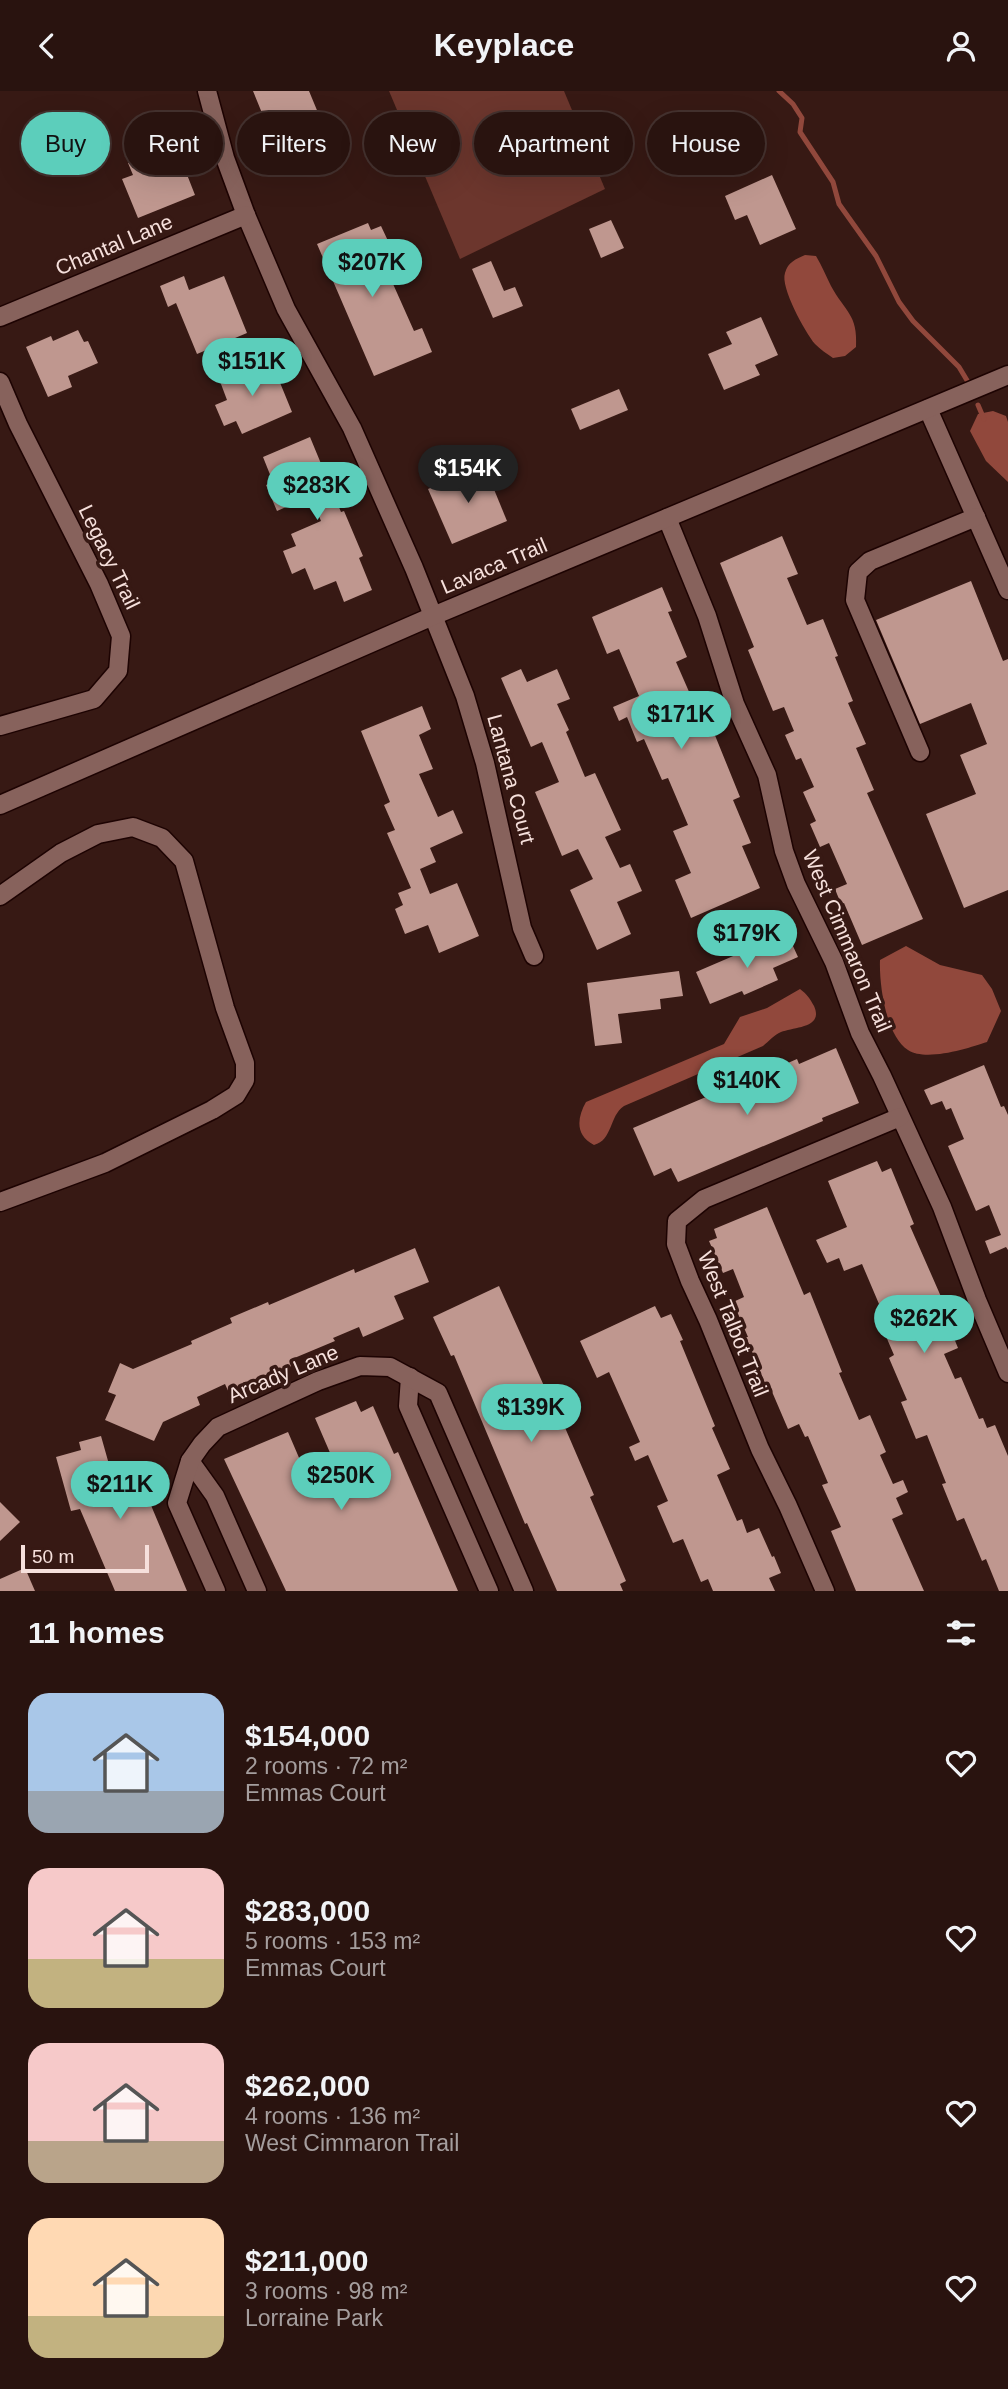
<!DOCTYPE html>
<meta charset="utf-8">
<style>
body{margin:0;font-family:Arial,sans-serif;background:#311c18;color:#f1f3f6;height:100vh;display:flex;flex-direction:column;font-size:26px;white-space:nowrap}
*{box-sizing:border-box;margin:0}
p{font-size:23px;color:#a59e9e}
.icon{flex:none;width:38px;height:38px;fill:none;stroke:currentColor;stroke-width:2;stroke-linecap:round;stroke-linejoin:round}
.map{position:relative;height:1500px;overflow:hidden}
.details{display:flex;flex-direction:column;background:#29130f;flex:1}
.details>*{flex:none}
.banner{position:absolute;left:21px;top:21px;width:966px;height:63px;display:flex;gap:14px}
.scale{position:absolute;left:21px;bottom:18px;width:128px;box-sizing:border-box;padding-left:7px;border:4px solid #f6e0dc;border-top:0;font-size:19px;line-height:24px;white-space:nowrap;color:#f6e0dc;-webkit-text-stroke:5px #371914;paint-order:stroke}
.price{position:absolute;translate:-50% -60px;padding:0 16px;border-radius:24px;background:#5ccebb;color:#111;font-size:23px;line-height:46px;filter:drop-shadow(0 2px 4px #0008)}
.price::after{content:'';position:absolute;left:50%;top:42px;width:21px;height:16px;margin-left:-10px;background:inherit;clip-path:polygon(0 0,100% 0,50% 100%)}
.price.current{background:#222;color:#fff}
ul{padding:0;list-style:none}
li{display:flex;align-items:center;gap:21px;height:175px;padding:0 28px}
li span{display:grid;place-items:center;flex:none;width:196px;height:140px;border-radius:21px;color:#555}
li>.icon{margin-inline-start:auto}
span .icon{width:84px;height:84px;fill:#fffc;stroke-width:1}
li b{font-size:30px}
h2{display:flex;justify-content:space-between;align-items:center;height:84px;padding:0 28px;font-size:30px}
.pill{padding:0 24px;border-radius:32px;background:#29130f;box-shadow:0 7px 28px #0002,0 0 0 2px #45322f;font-size:24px;line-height:63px}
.pill.current{background:#5ccebb;color:#111}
header{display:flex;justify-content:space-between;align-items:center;height:91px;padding:0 28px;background:#29130f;font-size:32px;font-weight:700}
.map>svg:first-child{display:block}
.green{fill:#6c362d}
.water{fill:#91483c}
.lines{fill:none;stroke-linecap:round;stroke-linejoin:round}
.stream{stroke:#91483c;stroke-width:5}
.building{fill:#bf978f}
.minor-casing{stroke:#1d0302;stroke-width:21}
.minor{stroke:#87625c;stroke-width:18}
.labels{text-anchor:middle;stroke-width:7;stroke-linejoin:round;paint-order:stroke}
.street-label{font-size:21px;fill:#f6e0dc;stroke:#371914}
</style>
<header><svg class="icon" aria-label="back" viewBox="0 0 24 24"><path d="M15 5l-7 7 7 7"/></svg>Keyplace<svg class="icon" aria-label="person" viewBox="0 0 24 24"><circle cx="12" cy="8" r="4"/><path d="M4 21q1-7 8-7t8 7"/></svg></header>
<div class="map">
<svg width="1008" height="1500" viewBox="0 0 1008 1500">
<rect width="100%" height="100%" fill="#371914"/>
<path class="green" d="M389,0H564L605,98L460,168Z"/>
<g class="water">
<path d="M805,164L816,165C822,175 826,185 831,195C845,221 858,223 856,256L845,265L833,267C827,263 820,258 815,253C805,241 780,196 785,182C788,171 796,168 805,164Z"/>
<path d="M993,320L1006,325L1008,331V391L986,370L970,340L978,323Z"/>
<path d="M906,855L940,874L982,884L992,898L1001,920L987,951C969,957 926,971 908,959C886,945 879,894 880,869Z"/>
<path d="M800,898C807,903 810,908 814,915C824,937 794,936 781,941C774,944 769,950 763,955L624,1015C609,1025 613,1049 594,1054C575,1044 577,1027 586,1011L724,953L740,926L767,917Z"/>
</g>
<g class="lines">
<g class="stream">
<path d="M779,0L793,13L802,27L800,41L833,91L839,113L876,165L899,211L913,230L959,276L968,291"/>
<path d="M978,314L984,328"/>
</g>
</g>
<g class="building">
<path d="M253,0H309L326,41L291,55L286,43L273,49Z"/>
<path d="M175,53L195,104L138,127L122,88L133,84L128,72Z"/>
<path d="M772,84L796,138L760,154L747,124L735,129L725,105Z"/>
<path d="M611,129L624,157L601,167L589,138Z"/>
<path d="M368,132L371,139L381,135L389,152L377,157L414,240L422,237L432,261L374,285L317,153Z"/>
<path d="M491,170L504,200L515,196L523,215L493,227L472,178Z"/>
<path d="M184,185L189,199L224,185L247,242L197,263L176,212L168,216L160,195Z"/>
<path d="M761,226L778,264L755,274L760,284L724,299L708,263L732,253L726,241Z"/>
<path d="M78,239L84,251L88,250L98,272L68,285L72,296L48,306L26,256L51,245L53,250Z"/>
<path d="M255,270L260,283L274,277L292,321L242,343L236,330L224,335L215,314L227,309L218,285Z"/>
<path d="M619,298L628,319L580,339L571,318Z"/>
<path d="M310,346L341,421L344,420L363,465L359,467L372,499L344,511L336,490L314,499L305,477L292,483L283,460L296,455L291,443L321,430L311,405L277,420L266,394L273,391L263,366Z"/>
<path d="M484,374L507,430L452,453L428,398Z"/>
<path d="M782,445L798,483L787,487L807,534L823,528L838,565L835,566L853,610L848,612L866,653L856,657L874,699L867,702L923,828L862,854L844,812L841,813L835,798L847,793L829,752L820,756L810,733L816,730L803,701L814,696L801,667L796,669L785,644L794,640L784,616L773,620L748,559L754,556L720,472Z"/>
<path d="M971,490L1003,570L1008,568V799L964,817L926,723L976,703L960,664L987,653L971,612L920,633L876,529Z"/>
<path d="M662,496L672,520L668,521L687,566L676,571L690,603L697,600L740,706L733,709L751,752L742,755L760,797L691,827L675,789L691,782L673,740L688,734L668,687L662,689L644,648L637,651L627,626L619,630L613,616L639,605L619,558L607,563L592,526Z"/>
<path d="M521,578L527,591L557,578L570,608L557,613L569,639L566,641L585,686L595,682L621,739L605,746L620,777L630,773L642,800L617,811L631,843L597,859L570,799L593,788L578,758L562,765L535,701L559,691L542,651L531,656L501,587Z"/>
<path d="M422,615L431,638L419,644L433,678L419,683L438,726L453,719L463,742L430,757L436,771L420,778L430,803L457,792L479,845L439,862L428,834L405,843L395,818L403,814L398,802L411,797L387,742L395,739L384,714L390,711L361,640Z"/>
<path d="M787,842L798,866L773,877L778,889L744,904L742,900L710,913L696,881Z"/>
<path d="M679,880L683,905L660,908L661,918L618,923L622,952L595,955L587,892Z"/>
<path d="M836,957L859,1012L822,1027L823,1030L678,1091L671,1077L654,1085L633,1037L713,1003L716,1010L763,991L760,984L797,968L799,973Z"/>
<path d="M984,974L1001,1016L1004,1015L1008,1024V1159L1006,1156L990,1163L985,1150L1001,1144L989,1114L976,1120L948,1055L964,1048L951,1017L946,1019L942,1010L931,1014L924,999Z"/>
<path d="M877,1070L882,1081L891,1077L914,1133L910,1135L953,1233L949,1235L958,1257L944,1263L955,1288L961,1286L979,1328L983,1327L987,1337L995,1334L1008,1365V1500H999L986,1468L982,1470L964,1427L957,1430L942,1393L946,1392L927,1344L916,1348L901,1311L907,1309L889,1267L894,1264L876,1222L882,1220L862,1173L844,1180L839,1167L827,1172L816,1149L847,1136L828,1090Z"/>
<path d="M767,1116L804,1204L810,1201L842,1281L839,1282L859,1329L870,1324L886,1361L880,1364L893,1393L903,1389L908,1401L896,1407L903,1423L892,1428L924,1500H856L831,1440L841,1436L822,1394L828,1392L808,1345L805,1346L799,1333L788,1338L770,1296L767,1297L746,1246H748L733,1211L744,1206L733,1178L723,1182L709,1150L717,1147L714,1138Z"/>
<path d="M415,1157L429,1191L394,1205L404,1228L363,1246L359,1236L333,1247L335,1250L292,1268L294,1274L230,1304L225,1293L197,1306L200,1314L163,1331L154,1350L105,1329L116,1304L108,1301L120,1272L133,1278L192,1253L191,1250L232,1232L230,1227L268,1211L269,1214L354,1178L355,1182Z"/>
<path d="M499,1195L558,1326L560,1325L594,1404L590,1406L626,1490L620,1493L623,1500H557L527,1432L525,1433L454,1264L451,1265L433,1226Z"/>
<path d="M655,1215L661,1227L671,1223L683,1249L680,1250L715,1335L712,1337L730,1378L717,1384L737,1430L742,1428L747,1442L759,1437L772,1466L774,1465L781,1482L769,1487L775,1500H713L708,1488L701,1491L683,1448L673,1452L657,1415L668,1410L648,1364L635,1370L629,1356L640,1351L609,1281L597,1287L580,1250Z"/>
<path d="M356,1310L361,1321L373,1315L394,1363L398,1361L458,1500H286L224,1368L288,1341L306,1383L334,1371L315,1327Z"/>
<path d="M101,1345L112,1384L141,1376L148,1399L145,1400L187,1500H115L80,1418L71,1420L56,1366L81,1359L79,1351Z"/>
<path d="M0,1411L20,1431L0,1450Z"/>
<path d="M25,1477L35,1500H0V1488Z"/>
</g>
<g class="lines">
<defs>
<g id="minor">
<path d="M207,0L225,67L246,124L286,218L352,337L414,477L465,605L485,672L522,837L534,865"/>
<path d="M0,226L246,124"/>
<path d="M0,291L18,333L99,493L121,545L118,580L94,608L0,635"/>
<path d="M928,318L1008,499"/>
<path d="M667,427L707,525L735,613L767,684L784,760L796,793L834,871L860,942L882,985L942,1116L977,1209L1008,1282"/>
<path d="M920,661L855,509L858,481L870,470L976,426"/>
<path d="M0,714L433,525L1008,284"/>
<path d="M0,805L61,762L98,743L133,736L162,747L184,770L225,917L245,972V989L236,1004L212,1019L105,1072L0,1111"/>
<path d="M410,1286L408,1315L489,1500"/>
<path d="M190,1370L215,1405L257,1500"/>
<path d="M216,1500L177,1412L190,1370L202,1353L218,1336L318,1290L360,1275L390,1276L438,1302L524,1500"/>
<path d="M825,1500L788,1415L760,1358L708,1229L690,1190L676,1153L677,1130L704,1108L900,1026"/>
</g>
</defs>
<use href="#minor" class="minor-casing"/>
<use href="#minor" class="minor"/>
</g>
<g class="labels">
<g class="street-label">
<text transform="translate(114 154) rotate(-23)" y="7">Chantal Lane</text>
<text transform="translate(109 466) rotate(64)" y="7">Legacy Trail</text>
<text transform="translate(494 475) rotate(-23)" y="7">Lavaca Trail</text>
<text transform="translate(511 688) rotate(75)" y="7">Lantana Court</text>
<text transform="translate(847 850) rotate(67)" y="7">West Cimmaron Trail</text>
<text transform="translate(733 1233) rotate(68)" y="7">West Talbot Trail</text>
<text transform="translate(283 1283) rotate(-23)" y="7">Arcady Lane</text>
</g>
</g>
</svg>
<div class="scale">50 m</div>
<b class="price" style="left:372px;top:208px">$207K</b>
<b class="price" style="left:252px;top:307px">$151K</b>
<b class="price current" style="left:468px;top:414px">$154K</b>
<b class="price" style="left:317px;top:431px">$283K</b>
<b class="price" style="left:681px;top:660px">$171K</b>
<b class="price" style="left:747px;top:879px">$179K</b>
<b class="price" style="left:747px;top:1026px">$140K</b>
<b class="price" style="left:924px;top:1264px">$262K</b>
<b class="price" style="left:531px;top:1353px">$139K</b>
<b class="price" style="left:341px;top:1421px">$250K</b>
<b class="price" style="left:120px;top:1430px">$211K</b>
<div class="banner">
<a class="pill current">Buy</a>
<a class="pill">Rent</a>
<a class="pill">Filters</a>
<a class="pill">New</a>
<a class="pill">Apartment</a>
<a class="pill">House</a>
</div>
</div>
<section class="details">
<h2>11 homes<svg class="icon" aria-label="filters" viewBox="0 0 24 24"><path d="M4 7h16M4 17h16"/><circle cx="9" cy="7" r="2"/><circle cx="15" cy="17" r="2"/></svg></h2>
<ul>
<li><span style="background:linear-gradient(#a9c7e8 70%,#9aa5b1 0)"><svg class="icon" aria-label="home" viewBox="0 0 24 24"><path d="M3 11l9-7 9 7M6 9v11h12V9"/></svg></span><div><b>$154,000</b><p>2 rooms · 72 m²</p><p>Emmas Court</p></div><svg class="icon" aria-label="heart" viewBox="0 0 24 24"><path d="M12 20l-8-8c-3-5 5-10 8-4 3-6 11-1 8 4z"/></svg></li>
<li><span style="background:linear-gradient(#f6c9c9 65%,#c2b280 0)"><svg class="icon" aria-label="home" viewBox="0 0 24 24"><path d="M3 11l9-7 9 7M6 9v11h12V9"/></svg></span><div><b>$283,000</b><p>5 rooms · 153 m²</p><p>Emmas Court</p></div><svg class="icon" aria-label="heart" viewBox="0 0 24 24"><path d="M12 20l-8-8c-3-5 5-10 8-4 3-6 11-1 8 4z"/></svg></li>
<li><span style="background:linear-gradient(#f6c9c9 70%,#b9a48a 0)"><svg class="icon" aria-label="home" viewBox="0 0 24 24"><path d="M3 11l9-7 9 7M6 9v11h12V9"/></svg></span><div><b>$262,000</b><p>4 rooms · 136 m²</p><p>West Cimmaron Trail</p></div><svg class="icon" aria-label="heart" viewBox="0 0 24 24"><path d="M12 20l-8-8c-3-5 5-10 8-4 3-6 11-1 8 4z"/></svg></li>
<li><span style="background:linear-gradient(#ffd9b3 70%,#c2b280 0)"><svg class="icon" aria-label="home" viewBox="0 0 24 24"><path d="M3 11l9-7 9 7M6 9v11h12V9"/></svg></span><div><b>$211,000</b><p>3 rooms · 98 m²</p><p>Lorraine Park</p></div><svg class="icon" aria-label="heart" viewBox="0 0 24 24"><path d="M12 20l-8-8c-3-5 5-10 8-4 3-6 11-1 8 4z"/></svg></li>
</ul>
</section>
